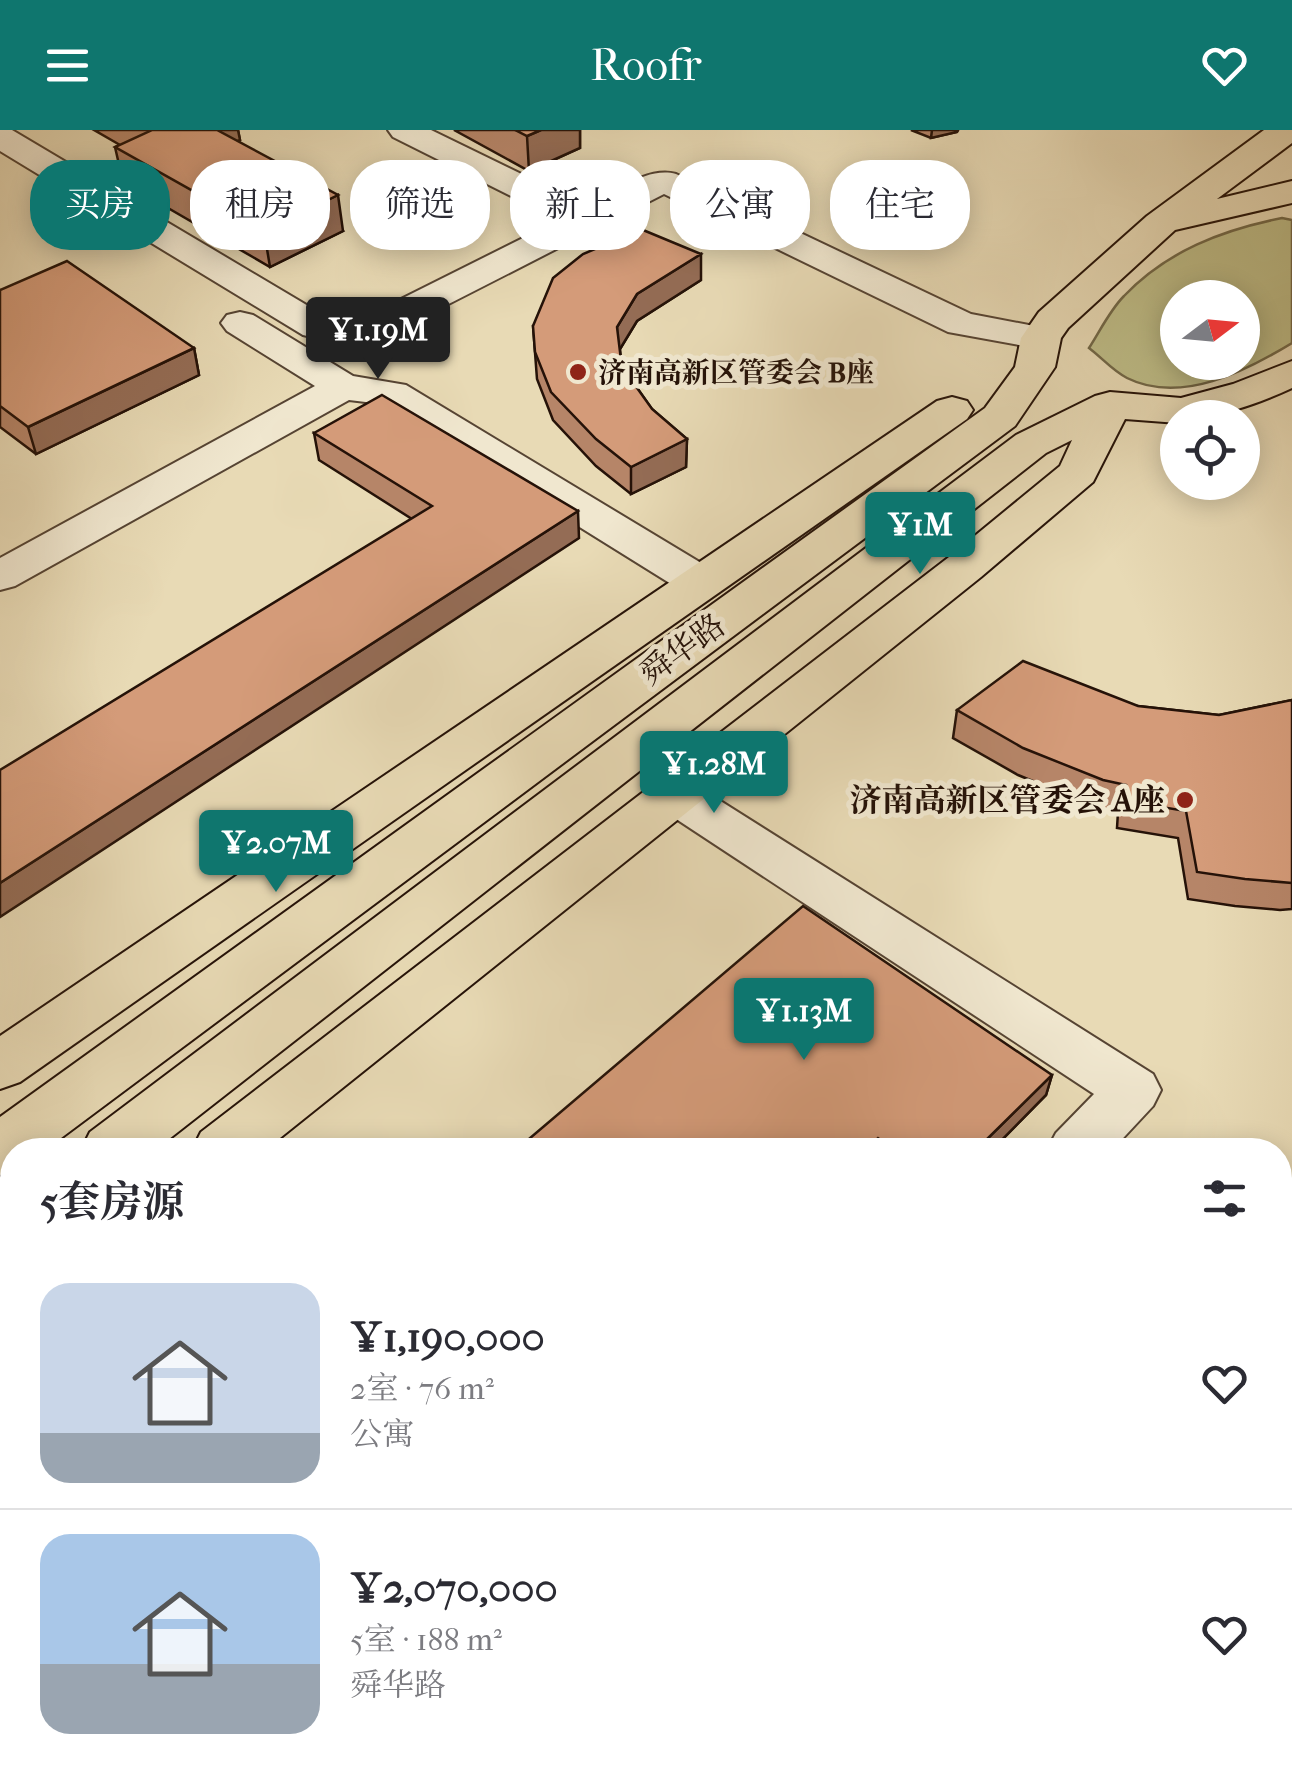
<!DOCTYPE html>
<html lang="zh">
<meta charset="utf-8">
<style>
body{margin:0;font-family:"IM FELL French Canon","Noto Serif SC",serif;background:#f2f2f3;color:#2b2b33;height:100vh;display:flex;flex-direction:column;font-size:38px;white-space:nowrap}
*{box-sizing:border-box;margin:0}
p{font-size:32px;color:#7c7c81}
.icon{flex:none;width:55px;height:55px;fill:none;stroke:currentColor;stroke-width:2;stroke-linecap:round;stroke-linejoin:round}
.map{position:relative;flex:1;overflow:hidden}
.drawer{position:absolute;left:0px;top:1008px;width:1292px;height:642px;display:flex;flex-direction:column;background:#fff;border-radius:40px 40px 0 0;box-shadow:0 5px 25px #0003}
.drawer>*{flex:none}
.guide{position:absolute;left:30px;top:30px;width:1232px;height:90px;display:flex;gap:20px}
.needle{width:65px;rotate:74deg}
.fabs{position:absolute;left:1160px;top:150px;display:grid;gap:20px}
.fabs a{display:grid;place-items:center;width:100px;height:100px;border-radius:50%;background:#fff;box-shadow:0 5px 25px #0003;font-size:50px}
.price{position:absolute;translate:-50% -85px;padding:0 22px;border-radius:10px;background:#0f766e;color:#fff;font-size:32px;line-height:65px;filter:drop-shadow(0 2px 5px #0008)}
.price::after{content:'';position:absolute;left:50%;top:60px;width:30px;height:22px;margin-left:-15px;background:inherit;clip-path:polygon(0 0,100% 0,50% 100%)}
.price.on{background:#222;color:#fff}
ul{padding:0;list-style:none}
li{display:flex;align-items:center;gap:30px;height:250px;padding:0 40px}
li+li{border-top:2px solid #e1e1e2}
li span{display:grid;place-items:center;flex:none;width:280px;height:200px;border-radius:30px;color:#555}
li>.icon{margin-inline-start:auto}
span .icon{width:120px;height:120px;fill:#fffc;stroke-width:1}
li b{font-size:42px}
h2{display:flex;justify-content:space-between;align-items:center;height:120px;padding:0 40px;font-size:42px}
.chip{padding:0 35px;border-radius:40px;background:#fff;box-shadow:0 5px 25px #0003;font-size:35px;line-height:90px}
.chip.on{background:#0f766e;color:#fff}
header{display:flex;justify-content:space-between;align-items:center;height:130px;padding:0 40px;background:#0f766e;color:#fff;font-size:45px;font-weight:600}
.map>svg:first-child{display:block}
.green{fill:#bebd88;stroke:#726848;stroke-width:2.5;fill-rule:evenodd}
.lines{fill:none;stroke-linecap:round;stroke-linejoin:round}
.minor-casing{stroke:#564433;stroke-width:4}
.major-casing{stroke:#251208;stroke-width:4}
.minor{fill:#f0e7cf;fill-rule:evenodd}
.major{fill:#e8dab5;fill-rule:evenodd}
.wall{fill:#b68568;stroke:#251208;stroke-width:2.5}
.shaded-wall{fill:#946c55;stroke:#251208;stroke-width:2.5}
.building{fill:#d49b79;stroke:#251208;stroke-width:2.5}
.poi-dot{fill:#8f2418;stroke:#f0e7cf;stroke-width:4}
.labels{text-anchor:middle;stroke-width:10;stroke-linejoin:round;paint-order:stroke}
.far-poi-label{font-size:28px;font-weight:bold;fill:#251208;stroke:#f0e7cf;text-anchor:start}
.street-label{font-size:32px;fill:#251208;stroke:#f0e7cf}
.poi-label{font-size:32px;font-weight:bold;fill:#251208;stroke:#f0e7cf;text-anchor:end}
</style>
<header><svg class="icon" aria-label="menu" viewBox="0 0 24 24"><path d="M4 6h16M4 12h16M4 18h16"/></svg>Roofr<svg class="icon" aria-label="heart" viewBox="0 0 24 24"><path d="M12 20l-8-8c-3-5 5-10 8-4 3-6 11-1 8 4z"/></svg></header>
<div class="map">
<svg width="1292" height="1648" viewBox="0 0 1292 1648">
<rect width="100%" height="100%" fill="#e8dab5"/>
<filter id="stains"><feTurbulence type="fractalNoise" baseFrequency=".002" numOctaves="4"/><feColorMatrix values="0 0 0 0 .2 0 0 0 0 .09 0 0 0 0 .02 0 0 0 .5 -.17"/></filter>
<radialGradient id="worn" r=".72"><stop offset=".6" stop-color="#630" stop-opacity="0"/><stop offset="1" stop-color="#630" stop-opacity=".3"/></radialGradient>
<path class="green" d="M1282,88L1292,90V213C1246,241 1181,275 1127,248C1113,241 1101,227 1089,218C1100,201 1110,180 1124,166C1167,121 1222,100 1282,88ZM1178,168H1242V232H1178Z"/>
<g class="lines">
<defs>
<g id="minor">
<path d="M0,0H12L325,186L361,189L559,90L393,7L388,0H431L587,76C613,63 647,36 676,44L971,184L1055,200L1060,208L1055,216L1041,219L948,202L664,64L380,209C356,215 327,211 303,205L0,21Z"/>
<path d="M240,182L253,185L353,246L406,255L716,442L722,452L716,462L700,466L684,462L382,274L349,270L15,456L0,460V428L315,256L227,201L221,193L227,185Z"/>
<path d="M675,648L692,653L1153,944L1161,960L1153,976L1112,1020H1047L1056,1003L1094,964L658,677L651,665L658,653Z"/>
<path d="M453,1638H530L526,1648H448Z"/>
</g>
<g id="major">
<path d="M1264,0H1292V13L1217,69L1292,51V73L1175,100L1068,198L1061,208L1055,237L1015,296L45,1020H12V1041L0,1045V987L985,278L1015,237L1021,208L1039,182L1147,86Z"/>
<path d="M1292,231V258C1255,275 1218,288 1178,288V293L1125,289L1093,352L981,447L265,1020H192L201,1002L949,427L1060,336L1072,310L1046,323L155,1020H81L90,1002L1016,305L1095,266L1110,262L1181,268L1233,254Z"/>
<path d="M952,267L967,271L973,280L967,289L20,952L0,959V906L937,271Z"/>
<path d="M12,1069V1127L0,1132V1073Z"/>
<path d="M0,1179L12,1184V1250L0,1246Z"/>
<path d="M0,1315L12,1320V1393L0,1389Z"/>
<path d="M223,1638H302L306,1648H227Z"/>
<path d="M365,1638H445L449,1648H369Z"/>
</g>
</defs>
<use href="#minor" class="minor-casing"/>
<use href="#major" class="major-casing"/>
<use href="#minor" class="minor"/>
<use href="#major" class="major"/>
</g>
<g class="wall">
<path d="M94,0H238L240,10L238,11L343,101L270,137L123,52L115,17L120,15Z"/>
<path d="M454,0H580V18L529,41Z"/>
<path d="M911,0H958L957,2L931,8Z"/>
<path d="M701,150L637,191L620,219L621,230L635,255L652,279L687,309L686,337L631,364L596,336L553,290L537,249L533,196Z"/>
<path d="M0,160L194,218L199,245L36,324L0,297Z"/>
<path d="M314,303L579,408L412,389L319,330Z"/>
<path d="M1292,570V779L1280,780L1235,776L1188,769L1178,708L1117,698L1118,682L1096,677L1018,645L953,608L957,580L1138,576L1219,585Z"/>
<path d="M1052,945L1046,965L992,1020H516Z"/>
</g>
<g class="shaded-wall">
<path d="M202,0H238L240,10L206,25Z"/>
<path d="M541,0H580V18L529,41L527,6Z"/>
<path d="M932,0H958L957,2L931,8Z"/>
<path d="M338,65L343,101L270,137L264,101Z"/>
<path d="M701,124V150L637,191L617,224V197L637,164Z"/>
<path d="M194,218L199,245L36,324L28,297Z"/>
<path d="M687,309L686,337L631,364V337Z"/>
<path d="M578,381L579,408L0,787V753Z"/>
<path d="M1052,945L1046,965L992,1020H976Z"/>
<path d="M878,1008L876,1020H865Z"/>
</g>
<g class="building">
<path d="M148,0H217L338,65L264,101L115,17L150,1Z"/>
<path d="M515,0H541L527,6Z"/>
<path d="M643,100L701,124L637,164L617,197L621,230L635,255L652,279L687,309L631,337L596,309L551,262L535,222L533,196L553,148L583,124L609,113Z"/>
<path d="M67,131L194,218L28,297L0,276V160Z"/>
<path d="M382,265L578,381L0,753V640L432,376L314,303Z"/>
<path d="M1023,531L1138,576L1219,585L1292,570V753L1245,749L1197,742L1186,681L1125,671L1126,655L1103,650L1023,618L957,580Z"/>
<path d="M803,776L1052,945L976,1020H894L878,1008L865,1020H516Z"/>
<path d="M0,1586L12,1602V1638H40L48,1648H0Z"/>
</g>
<g class="poi-dot">
<circle cx="578" cy="242" r="10"/>
<circle cx="1185" cy="670" r="10"/>
</g>
<g class="labels">
<g class="far-poi-label">
<text x="598" y="252">济南高新区管委会 B座</text>
</g>
<g class="street-label">
<text transform="translate(682 519) rotate(-36)" y="11">舜华路</text>
</g>
<g class="poi-label">
<text x="1165" y="681">济南高新区管委会 A座</text>
</g>
</g>
<rect width="100%" height="100%" filter="url(#stains)"/>
<rect width="100%" height="100%" fill="url(#worn)"/>
</svg>
<div class="fabs">
<a><svg class="needle" viewBox="-14 -14 28 28"><path d="M0-13l5 13h-10z" fill="#e53935"/><path d="M0 13l5-13h-10z" fill="#7c7c81"/></svg></a>
<a><svg class="icon" aria-label="locate" viewBox="0 0 24 24"><circle cx="12" cy="12" r="6"/><path d="M12 2v4M12 18v4M2 12h4M18 12h4"/></svg></a>
</div>
<b class="price on" style="left:378px;top:252px">¥1.19M</b>
<b class="price" style="left:920px;top:447px">¥1M</b>
<b class="price" style="left:714px;top:686px">¥1.28M</b>
<b class="price" style="left:276px;top:765px">¥2.07M</b>
<b class="price" style="left:804px;top:933px">¥1.13M</b>
<div class="guide">
<a class="chip on">买房</a>
<a class="chip">租房</a>
<a class="chip">筛选</a>
<a class="chip">新上</a>
<a class="chip">公寓</a>
<a class="chip">住宅</a>
</div>
<section class="drawer">
<h2>5套房源<svg class="icon" aria-label="filters" viewBox="0 0 24 24"><path d="M4 7h16M4 17h16"/><circle cx="9" cy="7" r="2"/><circle cx="15" cy="17" r="2"/></svg></h2>
<ul>
<li><span style="background:linear-gradient(#c9d6e8 75%,#9aa5b1 0)"><svg class="icon" aria-label="home" viewBox="0 0 24 24"><path d="M3 11l9-7 9 7M6 9v11h12V9"/></svg></span><div><b>¥1,190,000</b><p>2室 · 76 m²</p><p>公寓</p></div><svg class="icon" aria-label="heart" viewBox="0 0 24 24"><path d="M12 20l-8-8c-3-5 5-10 8-4 3-6 11-1 8 4z"/></svg></li>
<li><span style="background:linear-gradient(#a9c7e8 65%,#9aa5b1 0)"><svg class="icon" aria-label="home" viewBox="0 0 24 24"><path d="M3 11l9-7 9 7M6 9v11h12V9"/></svg></span><div><b>¥2,070,000</b><p>5室 · 188 m²</p><p>舜华路</p></div><svg class="icon" aria-label="heart" viewBox="0 0 24 24"><path d="M12 20l-8-8c-3-5 5-10 8-4 3-6 11-1 8 4z"/></svg></li>
</ul>
</section>
</div>
